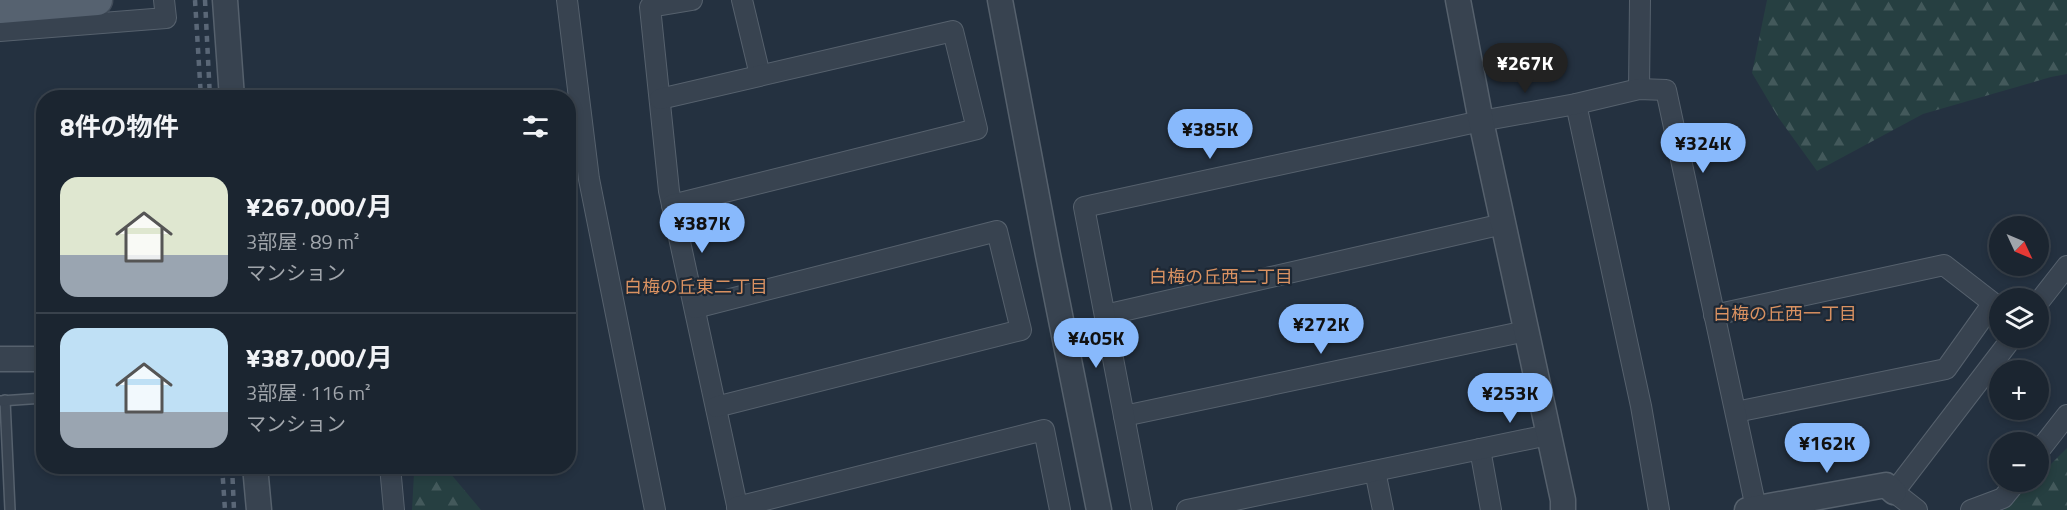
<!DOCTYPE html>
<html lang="ja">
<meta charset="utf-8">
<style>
body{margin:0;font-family:"Titillium Web","Noto Sans JP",sans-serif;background:#28313c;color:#f1f3f6;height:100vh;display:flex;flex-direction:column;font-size:22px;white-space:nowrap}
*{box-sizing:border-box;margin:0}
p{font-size:20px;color:#a0a5ab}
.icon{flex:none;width:33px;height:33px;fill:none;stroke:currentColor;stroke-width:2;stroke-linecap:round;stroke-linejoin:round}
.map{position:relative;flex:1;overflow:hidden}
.details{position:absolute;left:36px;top:90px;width:540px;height:384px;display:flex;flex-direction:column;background:#1b2530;border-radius:24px;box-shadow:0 3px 9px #0003,0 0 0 2px #39424c}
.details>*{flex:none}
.needle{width:39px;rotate:134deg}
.fabs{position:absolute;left:1989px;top:216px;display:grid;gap:12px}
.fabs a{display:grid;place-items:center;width:60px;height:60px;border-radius:50%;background:#1b2530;box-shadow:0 3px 9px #0003,0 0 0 2px #39424c;font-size:30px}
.price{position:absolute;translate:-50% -51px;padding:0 14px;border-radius:21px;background:#88b9fc;color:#111;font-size:20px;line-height:39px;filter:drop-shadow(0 2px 3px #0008)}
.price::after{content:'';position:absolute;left:50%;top:36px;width:18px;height:14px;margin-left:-9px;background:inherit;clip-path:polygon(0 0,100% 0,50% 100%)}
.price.current{background:#222;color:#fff}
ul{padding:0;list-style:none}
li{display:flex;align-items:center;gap:18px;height:150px;padding:0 24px}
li+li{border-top:2px solid #39424c}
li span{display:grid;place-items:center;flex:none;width:168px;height:120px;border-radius:18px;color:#555}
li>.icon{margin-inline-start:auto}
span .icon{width:72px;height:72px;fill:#fffc;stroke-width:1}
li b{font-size:26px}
h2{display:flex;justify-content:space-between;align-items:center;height:72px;padding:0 24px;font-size:26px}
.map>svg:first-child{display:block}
.forest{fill:url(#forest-firs)}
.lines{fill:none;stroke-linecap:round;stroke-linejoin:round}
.service-casing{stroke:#56616d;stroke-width:12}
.minor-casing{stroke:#56616d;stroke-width:22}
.tertiary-casing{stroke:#56616d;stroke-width:27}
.primary-casing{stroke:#414c59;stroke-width:33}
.service{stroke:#384350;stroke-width:9}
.minor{stroke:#384350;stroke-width:20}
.tertiary{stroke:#384350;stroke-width:24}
.primary{stroke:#566270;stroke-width:30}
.rail{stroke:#5a6777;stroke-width:4.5;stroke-dasharray:6 6;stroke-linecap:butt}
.labels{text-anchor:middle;stroke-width:4.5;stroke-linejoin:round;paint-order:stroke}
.neighbourhood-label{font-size:18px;fill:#d99161;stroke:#1d2835}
</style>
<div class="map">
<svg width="2067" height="510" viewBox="0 0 2067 510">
<defs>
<pattern id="forest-firs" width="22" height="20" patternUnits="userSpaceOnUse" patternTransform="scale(1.5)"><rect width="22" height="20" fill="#263f41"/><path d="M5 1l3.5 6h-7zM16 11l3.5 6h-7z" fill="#43595b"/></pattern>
</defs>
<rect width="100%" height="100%" fill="#243140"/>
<g class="forest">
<path d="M1767,0H2067V74L2051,77L1923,114L1817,171L1778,117L1752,73Z"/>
<path d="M2067,448V510H2004L2033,482H2038L2039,476Z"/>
<path d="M436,467H445L481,510H412L414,473Z"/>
</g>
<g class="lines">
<defs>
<g id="service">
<path d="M5,400L10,510"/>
<path d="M0,401L44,398"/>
</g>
<g id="minor">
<path d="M567,0L589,179L655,510"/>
<path d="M692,0L650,7L669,191L738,510"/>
<path d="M742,0L760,75"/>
<path d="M0,31L166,18L164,0"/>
<path d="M1639,89L1640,0"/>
<path d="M660,99L953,31L977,129L672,205"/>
<path d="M1576,104L1641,406L1659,510"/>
<path d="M2038,303L2067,266"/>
<path d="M695,308L997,231L1021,330L716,407"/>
<path d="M1105,315L1503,224"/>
<path d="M1714,315L1944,265L1993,303L1946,369L1736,412"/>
<path d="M1124,416L1526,331"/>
<path d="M1480,449L1491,510"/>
<path d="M2038,452L2067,415"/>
<path d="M390,466L394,510"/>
<path d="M1375,471L1383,510"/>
<path d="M737,507L1044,430L1060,510"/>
<path d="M1142,510L1084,207L1481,121L1576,104L1639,89L1666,90L1756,508"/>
<path d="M1187,510L1548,435"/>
<path d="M1917,510L1894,492L2012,338"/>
<path d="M1971,510L2003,498L2016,482"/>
</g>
<g id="tertiary">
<path d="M225,0L232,98"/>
<path d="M1000,0L1048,255L1099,510"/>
<path d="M1458,0L1481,121L1563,500V510"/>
<path d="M0,359H44"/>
<path d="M255,466L259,510"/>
<path d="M1747,510L1886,485L1894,492"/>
</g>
<path id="primary" d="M0,8L97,0"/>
</defs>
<use href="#service" class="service-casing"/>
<use href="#minor" class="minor-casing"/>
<use href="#tertiary" class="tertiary-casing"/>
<use href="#primary" class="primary-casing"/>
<use href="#service" class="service"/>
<use href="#minor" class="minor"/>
<use href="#tertiary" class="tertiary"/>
<use href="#primary" class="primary"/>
<g class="rail">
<path d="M195,0L201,98"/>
<path d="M205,0L210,98"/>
<path d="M222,466L225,510"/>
<path d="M232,466L234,510"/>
</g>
</g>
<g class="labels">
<g class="neighbourhood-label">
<text x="1221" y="283">白梅の丘西二丁目</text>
<text x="696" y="293">白梅の丘東二丁目</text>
<text x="1785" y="320">白梅の丘西一丁目</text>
</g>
</g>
</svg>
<div class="fabs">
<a><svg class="needle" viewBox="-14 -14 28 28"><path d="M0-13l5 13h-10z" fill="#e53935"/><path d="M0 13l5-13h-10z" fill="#a0a5ab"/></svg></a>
<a><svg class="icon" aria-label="layers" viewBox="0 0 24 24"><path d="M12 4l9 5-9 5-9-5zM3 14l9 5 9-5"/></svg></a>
<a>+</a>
<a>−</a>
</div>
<b class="price current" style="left:1525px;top:94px">¥267K</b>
<b class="price" style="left:1210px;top:160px">¥385K</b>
<b class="price" style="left:1703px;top:174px">¥324K</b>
<b class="price" style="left:702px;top:254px">¥387K</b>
<b class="price" style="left:1321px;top:355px">¥272K</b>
<b class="price" style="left:1096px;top:369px">¥405K</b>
<b class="price" style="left:1510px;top:424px">¥253K</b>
<b class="price" style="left:1827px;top:474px">¥162K</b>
<section class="details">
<h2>8件の物件<svg class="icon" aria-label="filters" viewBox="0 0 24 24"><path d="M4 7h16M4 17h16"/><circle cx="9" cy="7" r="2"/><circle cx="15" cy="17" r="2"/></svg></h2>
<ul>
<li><span style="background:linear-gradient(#dfe7d0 65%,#9aa5b1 0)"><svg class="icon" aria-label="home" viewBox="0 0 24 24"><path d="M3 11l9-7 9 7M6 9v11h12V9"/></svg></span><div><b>¥267,000/月</b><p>3部屋 · 89 m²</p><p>マンション</p></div></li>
<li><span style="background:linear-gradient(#bfe0f5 70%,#9aa5b1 0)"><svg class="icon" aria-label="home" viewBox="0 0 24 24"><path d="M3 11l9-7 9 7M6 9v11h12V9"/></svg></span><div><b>¥387,000/月</b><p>3部屋 · 116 m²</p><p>マンション</p></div></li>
</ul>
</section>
</div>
